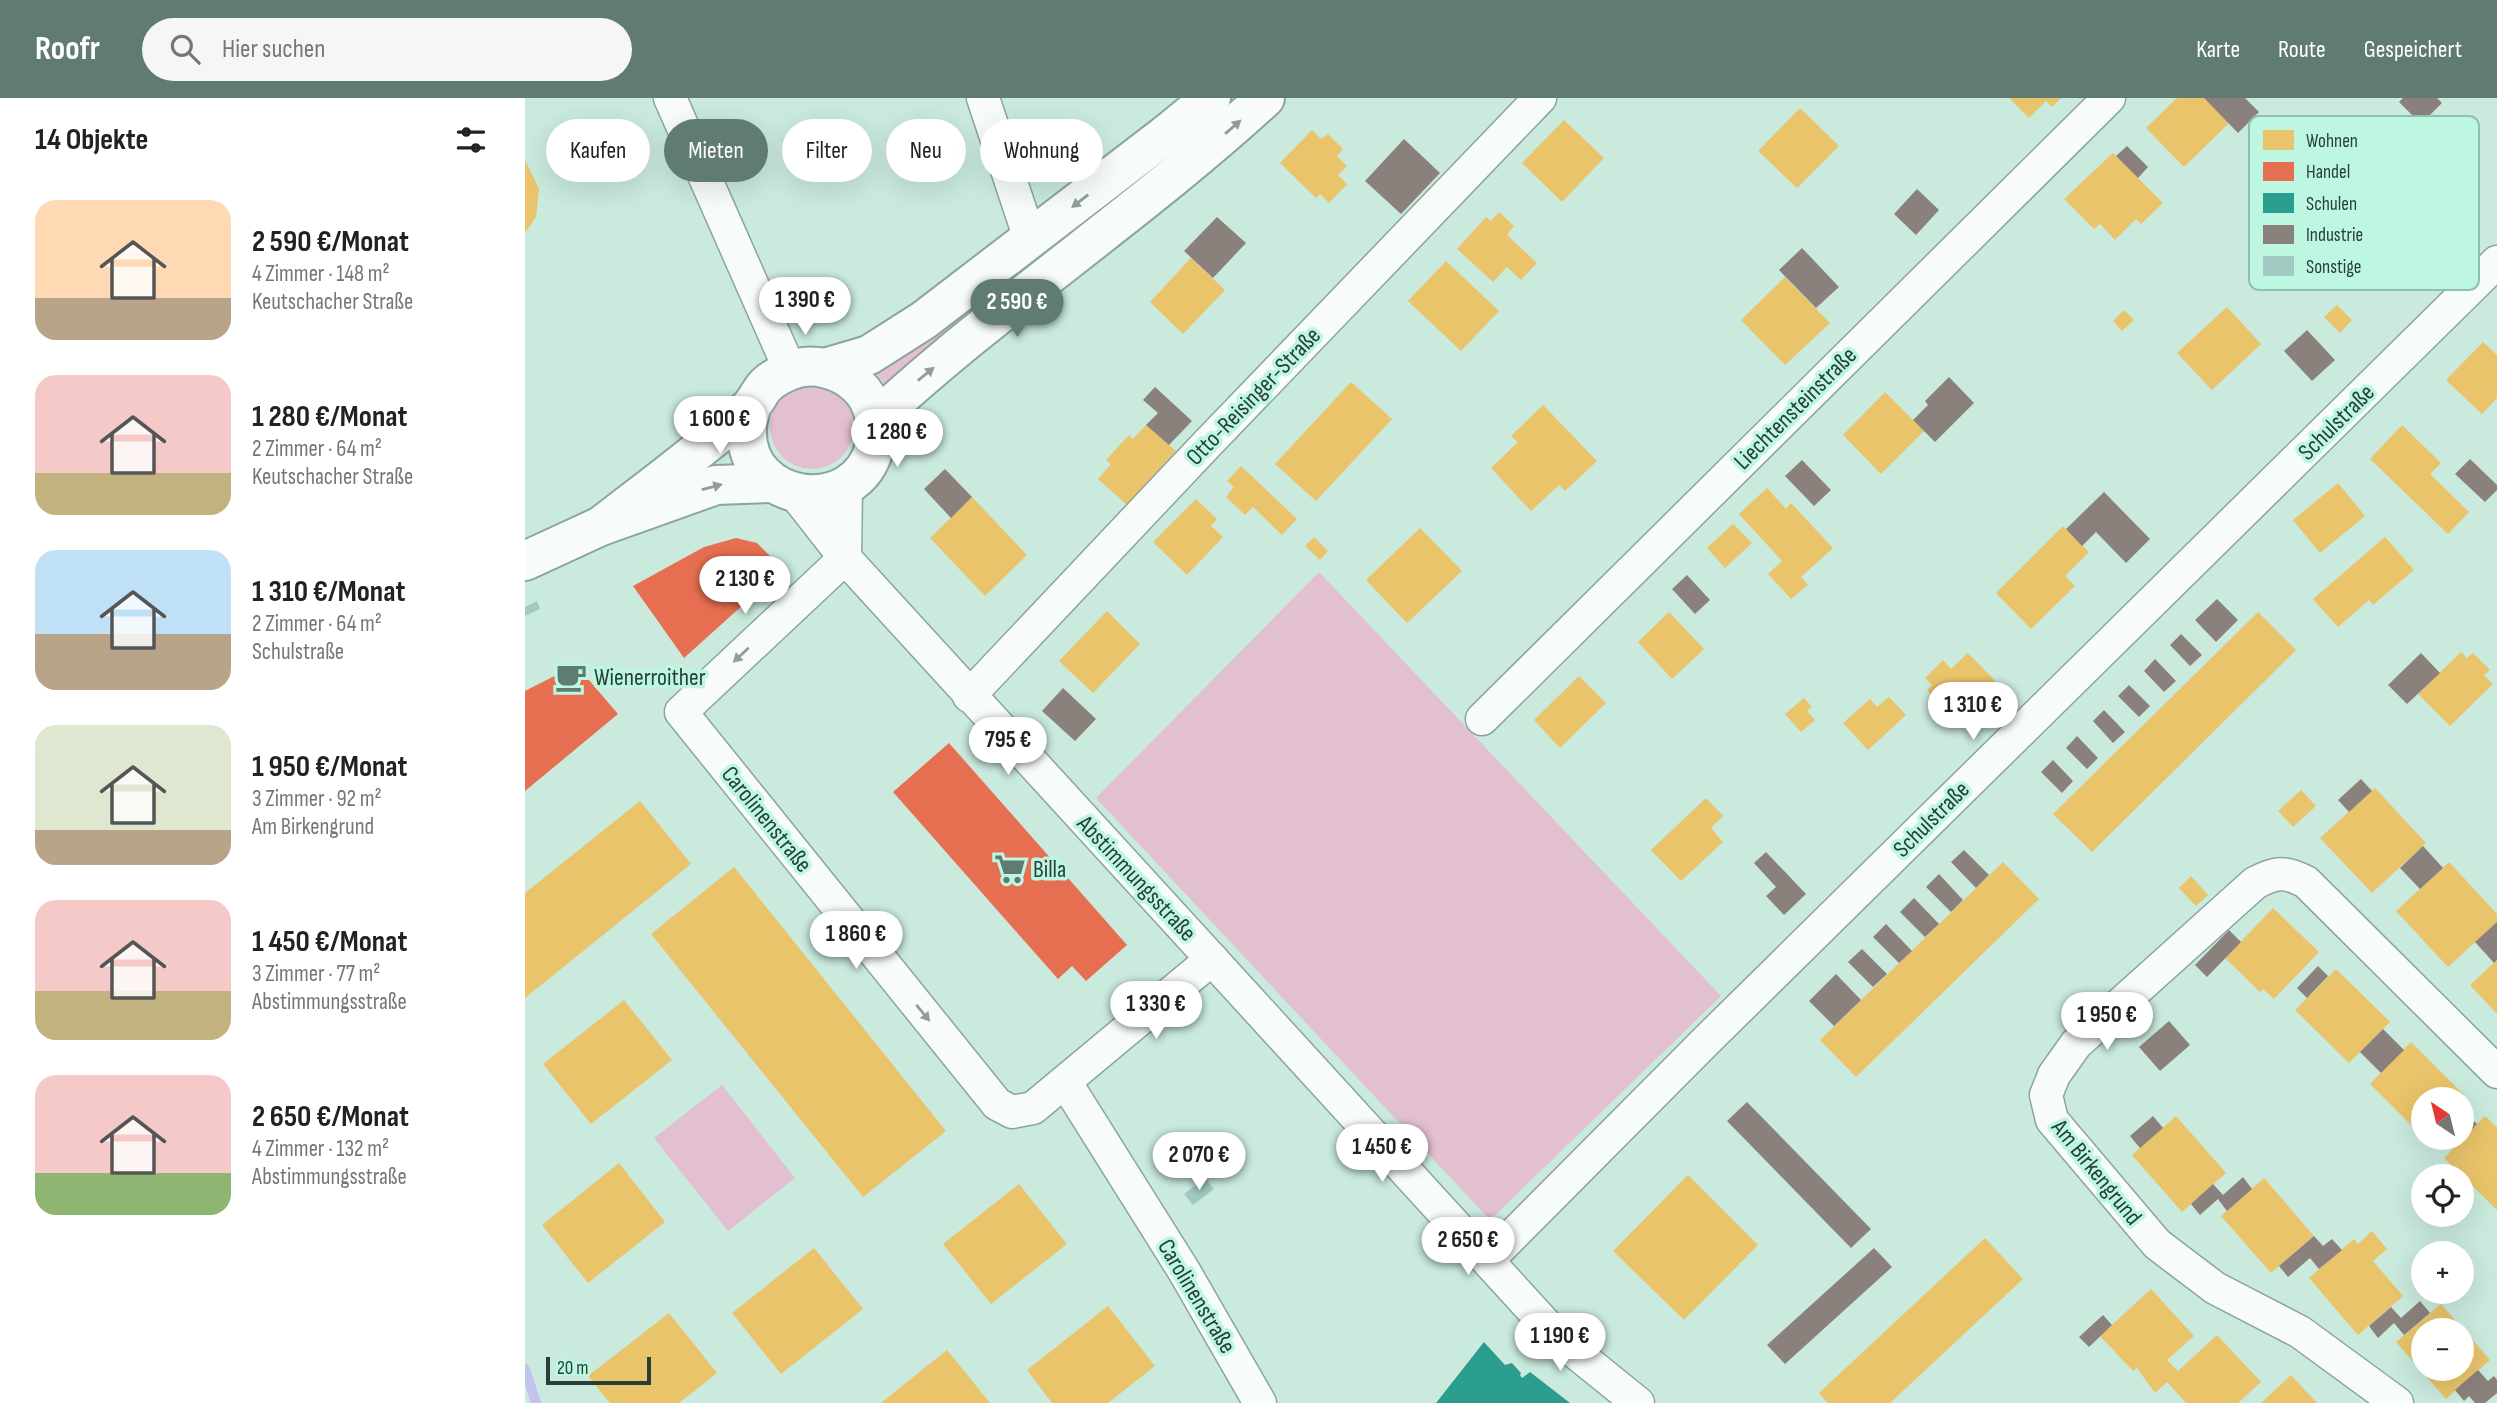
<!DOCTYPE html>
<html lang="de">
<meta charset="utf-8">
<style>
body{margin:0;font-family:"Sofia Sans Condensed",sans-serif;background:#f6f6f6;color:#222;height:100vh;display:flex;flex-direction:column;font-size:26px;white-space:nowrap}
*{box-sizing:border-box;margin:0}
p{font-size:23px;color:#767676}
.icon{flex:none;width:38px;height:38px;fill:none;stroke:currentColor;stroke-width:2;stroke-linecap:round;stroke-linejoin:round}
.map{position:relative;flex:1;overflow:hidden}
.side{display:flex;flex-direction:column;background:#fff;width:525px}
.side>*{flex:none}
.banner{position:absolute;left:21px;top:21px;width:665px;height:63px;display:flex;gap:14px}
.needle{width:46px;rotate:325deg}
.controls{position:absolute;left:1886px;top:989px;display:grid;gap:14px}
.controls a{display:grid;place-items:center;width:63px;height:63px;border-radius:50%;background:#fff;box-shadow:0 7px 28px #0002;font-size:35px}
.scale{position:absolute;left:21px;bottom:18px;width:105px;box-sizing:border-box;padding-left:7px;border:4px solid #273f37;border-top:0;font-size:19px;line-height:24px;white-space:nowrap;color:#273f37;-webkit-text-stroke:5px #bdf7e2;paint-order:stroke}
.price{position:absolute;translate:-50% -60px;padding:0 16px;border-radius:24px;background:#fff;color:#222;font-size:23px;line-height:46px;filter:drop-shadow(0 2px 4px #0008)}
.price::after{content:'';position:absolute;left:50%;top:42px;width:21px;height:16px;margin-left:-10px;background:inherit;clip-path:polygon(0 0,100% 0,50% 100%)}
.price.selected{background:#607b71;color:#fff}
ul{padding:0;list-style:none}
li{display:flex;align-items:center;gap:21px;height:175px;padding:0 35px}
li span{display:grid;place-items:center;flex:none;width:196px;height:140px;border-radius:21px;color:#555}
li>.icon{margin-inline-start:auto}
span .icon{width:84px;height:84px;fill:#fffc;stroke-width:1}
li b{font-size:30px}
h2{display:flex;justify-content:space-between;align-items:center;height:84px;padding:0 35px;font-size:30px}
.chip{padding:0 24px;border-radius:32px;background:#fff;box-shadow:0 7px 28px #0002;font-size:24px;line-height:63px}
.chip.selected{background:#607b71;color:#fff}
header{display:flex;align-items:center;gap:42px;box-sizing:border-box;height:98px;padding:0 35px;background:#607b71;color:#fff}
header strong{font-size:33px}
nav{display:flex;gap:38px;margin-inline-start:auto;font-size:24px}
.search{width:490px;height:63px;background:#f6f6f6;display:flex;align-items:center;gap:18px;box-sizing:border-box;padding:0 24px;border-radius:38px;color:#767676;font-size:26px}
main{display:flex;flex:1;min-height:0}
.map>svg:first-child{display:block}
.green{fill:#e2bfd1}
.homes{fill:#e9c46a;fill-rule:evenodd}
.shops{fill:#e76f51}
.schools{fill:#2a9d8f}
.industry{fill:#8a817c}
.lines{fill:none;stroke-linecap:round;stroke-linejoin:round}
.stream{stroke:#c1c4eb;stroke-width:10}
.building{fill:#a2cac3}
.street-casing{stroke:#8ca59c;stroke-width:35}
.secondary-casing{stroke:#8ca59c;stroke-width:42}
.street{stroke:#f7fcfa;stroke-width:32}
.secondary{stroke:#f7fcfa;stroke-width:38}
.oneway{fill:#8f9e98}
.labels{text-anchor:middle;stroke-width:7;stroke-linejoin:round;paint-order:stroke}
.street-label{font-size:24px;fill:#273f37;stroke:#bdf7e2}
.poi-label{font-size:24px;fill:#273f37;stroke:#bdf7e2;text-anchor:start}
.key{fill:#bdf7e2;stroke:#90c0af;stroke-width:2}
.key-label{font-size:19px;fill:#273f37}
</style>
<header>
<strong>Roofr</strong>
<div class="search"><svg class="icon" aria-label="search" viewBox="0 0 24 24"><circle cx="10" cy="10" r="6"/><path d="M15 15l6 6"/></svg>Hier suchen</div>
<nav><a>Karte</a><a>Route</a><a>Gespeichert</a></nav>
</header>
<main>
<section class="side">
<h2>14 Objekte<svg class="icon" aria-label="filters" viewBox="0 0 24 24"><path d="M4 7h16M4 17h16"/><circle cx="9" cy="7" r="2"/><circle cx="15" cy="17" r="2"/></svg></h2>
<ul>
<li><span style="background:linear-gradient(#ffd9b3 70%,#b9a48a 0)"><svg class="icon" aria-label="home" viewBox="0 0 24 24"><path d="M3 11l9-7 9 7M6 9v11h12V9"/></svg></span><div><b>2 590 €/Monat</b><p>4 Zimmer · 148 m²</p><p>Keutschacher Straße</p></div></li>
<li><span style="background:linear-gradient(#f6c9c9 70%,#c2b280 0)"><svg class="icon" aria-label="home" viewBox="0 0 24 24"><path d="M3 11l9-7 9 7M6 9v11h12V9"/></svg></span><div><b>1 280 €/Monat</b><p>2 Zimmer · 64 m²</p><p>Keutschacher Straße</p></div></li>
<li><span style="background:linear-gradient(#bfe0f5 60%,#b9a48a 0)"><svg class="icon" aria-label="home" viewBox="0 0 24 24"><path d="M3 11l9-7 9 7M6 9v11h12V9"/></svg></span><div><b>1 310 €/Monat</b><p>2 Zimmer · 64 m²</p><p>Schulstraße</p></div></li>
<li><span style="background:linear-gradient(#dfe7d0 75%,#b9a48a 0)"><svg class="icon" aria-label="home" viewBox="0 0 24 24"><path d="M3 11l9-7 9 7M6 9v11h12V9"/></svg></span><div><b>1 950 €/Monat</b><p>3 Zimmer · 92 m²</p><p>Am Birkengrund</p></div></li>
<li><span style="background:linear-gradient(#f6c9c9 65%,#c2b280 0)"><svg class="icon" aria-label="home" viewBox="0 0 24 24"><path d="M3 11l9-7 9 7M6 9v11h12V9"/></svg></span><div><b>1 450 €/Monat</b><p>3 Zimmer · 77 m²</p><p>Abstimmungsstraße</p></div></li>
<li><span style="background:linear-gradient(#f6c9c9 70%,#8fb573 0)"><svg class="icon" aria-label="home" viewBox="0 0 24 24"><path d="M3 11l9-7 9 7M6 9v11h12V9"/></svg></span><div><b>2 650 €/Monat</b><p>4 Zimmer · 132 m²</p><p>Abstimmungsstraße</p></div></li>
</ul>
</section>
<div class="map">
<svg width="1972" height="1305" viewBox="0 0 1972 1305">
<rect width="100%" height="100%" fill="#caeade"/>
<g class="green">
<path d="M611,82L577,119L361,288L349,272Z"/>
<circle cx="287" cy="329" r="42"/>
<path d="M794,474L1196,898L965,1122L571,700Z"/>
<path d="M197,987L270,1080L203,1133L129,1040Z"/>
</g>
<g class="homes">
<path d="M1484,0H1536L1527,9L1521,3L1504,20Z"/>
<path d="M1652,0H1679L1704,25L1659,69L1621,30Z"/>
<path d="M1275,10L1314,48L1272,90L1233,53Z"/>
<path d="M1039,22L1079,60L1037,104L997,65Z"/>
<path d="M787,32L796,41L803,36L818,51L812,58L822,68L813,77L822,86L804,105L795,96L791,100L755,65Z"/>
<path d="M1588,55L1638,105L1616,126L1611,121L1590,142L1575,126L1569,131L1539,101Z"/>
<path d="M0,62L14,91L11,119L0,135Z"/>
<path d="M974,114L989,128L982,137L1012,165L996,182L982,169L968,184L932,151L961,119L966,123Z"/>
<path d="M666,160L700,192L658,236L625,204Z"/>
<path d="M921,163L974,213L936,253L883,203Z"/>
<path d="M1260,179L1305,225L1260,267L1216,222Z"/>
<path d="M1812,207L1827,222L1815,235L1799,219Z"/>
<path d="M1702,209L1736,246L1687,292L1652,255Z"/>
<path d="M1599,212L1609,222L1597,233L1588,223Z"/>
<path d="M1958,244L1972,257V300L1957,316L1921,282Z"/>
<path d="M826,284L867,321L791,403L750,366Z"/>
<path d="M1360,294L1399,333L1356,376L1318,337Z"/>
<path d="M1018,307L1072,363L1040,393L1034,387L1006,413L966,370L993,344L986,338Z"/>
<path d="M621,327L651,353L602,407L573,381L586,366L581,362L604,337L608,341Z"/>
<path d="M1877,327L1916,365L1905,376L1944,414L1923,436L1845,361Z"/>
<path d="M716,368L772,421L757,437L728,409L720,417L701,399L709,389L702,383Z"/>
<path d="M1813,385L1840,418L1795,455L1768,422Z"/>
<path d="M1242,390L1261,411L1266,405L1308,450L1276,479L1283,487L1266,501L1243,476L1257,463L1214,416Z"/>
<path d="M447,399L502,457L460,498L405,440Z"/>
<path d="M671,401L692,421L686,428L698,439L662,477L628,444Z"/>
<path d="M1208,426L1227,445L1200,470L1182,450Z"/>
<path d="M1538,428L1564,454L1540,478L1550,488L1506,531L1471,495Z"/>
<path d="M895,430L937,473L882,525L841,482Z"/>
<path d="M789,439L803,453L795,462L780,448Z"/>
<path d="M1860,439L1889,472L1848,507L1844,502L1813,529L1788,501Z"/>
<path d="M582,513L615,546L568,595L534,563Z"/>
<path d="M1144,514L1179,551L1147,581L1113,544Z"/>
<path d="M1733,514L1771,552L1567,754L1528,716Z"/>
<path d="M1936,554L1942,560L1948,555L1965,572L1959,577L1968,586L1925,628L1893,596Z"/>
<path d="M1443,555L1473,586L1434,624L1402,592L1407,587L1400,580L1418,562L1426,571Z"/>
<path d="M1054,578L1081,605L1035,650L1009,622Z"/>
<path d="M1364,599L1381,617L1343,652L1318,625L1345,601L1352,609Z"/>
<path d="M1279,600L1287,609L1282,613L1290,622L1276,634L1260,616Z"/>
<path d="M1850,690L1901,745L1847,795L1795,740Z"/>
<path d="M1776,692L1791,708L1768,729L1753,713Z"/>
<path d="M1181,700L1198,718L1186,730L1198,744L1156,783L1126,752Z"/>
<path d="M115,703L166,766L0,900V795Z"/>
<path d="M1478,764L1514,801L1331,979L1295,942Z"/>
<path d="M1924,764L1972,816V824L1923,869L1871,813Z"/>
<path d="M209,769L421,1033L338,1099L126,836Z"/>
<path d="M1666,778L1683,797L1671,808L1654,790Z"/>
<path d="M1748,810L1794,854L1749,901L1738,891L1735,894L1700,860Z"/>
<path d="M1972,862V916L1945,887Z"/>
<path d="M1811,871L1865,924L1824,965L1770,912Z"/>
<path d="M99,902L147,962L66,1026L18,966Z"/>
<path d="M1886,944L1940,998L1937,1001H1899V1040L1845,986Z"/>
<path d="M1651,1018L1701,1075L1657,1114L1607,1057Z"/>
<path d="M1960,1018L1972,1029V1112L1919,1060Z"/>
<path d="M94,1065L140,1124L63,1185L17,1127Z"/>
<path d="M1163,1077L1233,1147L1159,1222L1088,1153Z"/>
<path d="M1739,1080L1789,1138L1746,1175L1696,1118Z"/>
<path d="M494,1086L542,1146L466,1206L418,1146Z"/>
<path d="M1847,1133L1862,1151L1848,1163L1878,1198L1833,1237L1784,1180L1829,1141L1833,1146Z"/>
<path d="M1460,1140L1498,1181L1365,1305H1303L1294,1295Z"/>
<path d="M289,1150L338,1211L256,1276L207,1215Z"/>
<path d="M1626,1191L1669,1238L1642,1262L1653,1273L1692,1237L1736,1284L1713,1305H1661L1642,1284L1630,1295L1612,1270L1608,1273L1575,1238Z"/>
<path d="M1916,1206L1965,1262L1921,1301L1871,1244ZM1899,1232H1937V1270H1899Z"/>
<path d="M583,1208L630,1268L583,1305H527L502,1272Z"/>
<path d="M144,1215L192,1275L154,1305H85L63,1278Z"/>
<path d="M422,1252L465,1305H356L397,1272Z"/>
<path d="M1766,1277L1792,1305H1736Z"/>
</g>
<g class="shops">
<path d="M211,440L232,445L258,471L159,560L108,488L179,449Z"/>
<path d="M51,567L93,616L0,693V593Z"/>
<path d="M424,645L602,847L561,883L547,868L533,881L368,694Z"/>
</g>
<path class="schools" d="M959,1244L980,1267L987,1265L996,1275L995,1277L997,1280L1005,1274L1045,1305H911Z"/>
<g class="industry">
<path d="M1679,0H1720L1734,14L1713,35Z"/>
<path d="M1878,0H1912L1917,5L1896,26L1874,4Z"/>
<path d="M879,41L915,75L876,116L840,83Z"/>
<path d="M1602,48L1623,69L1613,80L1591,58Z"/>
<path d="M1392,91L1414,112L1391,137L1369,116Z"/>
<path d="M692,119L721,145L688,180L659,153Z"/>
<path d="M1277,150L1314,189L1291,210L1254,172Z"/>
<path d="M1782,232L1810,262L1787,283L1759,253Z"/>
<path d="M1424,279L1449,305L1410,344L1388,322L1403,307L1400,303Z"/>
<path d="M630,289L667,323L644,347L621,327L633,315L618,302Z"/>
<path d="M1945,361L1972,387V392L1960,404L1930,376Z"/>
<path d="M1277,362L1306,392L1289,408L1260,378Z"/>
<path d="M420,371L447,399L426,420L399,391Z"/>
<path d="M1579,394L1625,441L1601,465L1571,434L1557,448L1541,431Z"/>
<path d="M1162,477L1185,502L1170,516L1147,491Z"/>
<path d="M1692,501L1713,522L1691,544L1670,522Z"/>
<path d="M1656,536L1677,557L1665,568L1645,547Z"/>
<path d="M1896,555L1915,575L1882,606L1863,587Z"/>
<path d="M1630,561L1651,583L1639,594L1619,573Z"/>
<path d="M1604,587L1625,608L1614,619L1593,598Z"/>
<path d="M538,590L571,621L550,643L517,613Z"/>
<path d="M1579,612L1600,634L1588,645L1568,623Z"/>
<path d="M1552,638L1573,660L1562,671L1541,650Z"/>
<path d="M1528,662L1548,683L1537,695L1516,674Z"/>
<path d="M1836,681L1847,693L1824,714L1813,702Z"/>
<path d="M1898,748L1918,770L1895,791L1875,770Z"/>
<path d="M1439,752L1464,777L1451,790L1426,764Z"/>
<path d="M1241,754L1281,796L1259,817L1241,798L1251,789L1229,765Z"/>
<path d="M1414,776L1438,802L1426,814L1401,789Z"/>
<path d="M1389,800L1414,826L1400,839L1375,814Z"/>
<path d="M1972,824V862L1969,865L1950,844Z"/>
<path d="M1361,826L1387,853L1374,865L1348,839Z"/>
<path d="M1704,832L1716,844L1682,879L1670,867Z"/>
<path d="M1337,851L1362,876L1348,889L1323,864Z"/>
<path d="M1793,868L1803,878L1782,900L1772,890Z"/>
<path d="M1311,876L1336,902L1309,928L1284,903Z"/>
<path d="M1644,923L1665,947L1635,973L1614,949Z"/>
<path d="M1858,931L1879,952L1856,975L1835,954Z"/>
<path d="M1222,1004L1346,1131L1326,1150L1202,1023Z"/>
<path d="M1937,1012L1952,1026L1932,1048L1923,1040H1937Z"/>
<path d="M1628,1018L1638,1030L1615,1050L1605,1038Z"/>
<path d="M1718,1079L1727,1091L1702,1113L1693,1101L1675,1117L1666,1106L1688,1086L1698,1097Z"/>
<path d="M1789,1138L1798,1148L1807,1141L1817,1152L1794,1171L1785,1160L1763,1179L1754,1168Z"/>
<path d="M1349,1150L1367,1169L1260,1266L1242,1247Z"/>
<path d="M1895,1203L1905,1215L1879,1237L1869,1225L1853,1240L1844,1228L1866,1209L1876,1220Z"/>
<path d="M1578,1217L1587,1227L1564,1249L1554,1239Z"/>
<path d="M1953,1272L1963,1283L1969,1278L1972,1282V1295L1960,1305H1950L1944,1298L1939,1303L1930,1292Z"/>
</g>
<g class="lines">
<path class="stream" d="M0,1271L11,1305"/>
</g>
<g class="building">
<path d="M12,503L15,511L0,518V509Z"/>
<path d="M680,1080L689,1091L668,1107L659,1096Z"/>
</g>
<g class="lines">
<defs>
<g id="street">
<path d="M145,0L265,272"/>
<path d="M458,0L505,141"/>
<path d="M270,396L320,460L1035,1242L1113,1305"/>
<path d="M320,460L156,614L472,1006L487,1014L508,1010L687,861"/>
<path d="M320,460L321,388"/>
<path d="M444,598L683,345L1015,0"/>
<path d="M957,621L1584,0"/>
<path d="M541,985L659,1173L735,1305"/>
<path d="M963,1162L1182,942L1972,164"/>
<path d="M1872,1305L1775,1234L1690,1190L1632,1146L1527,1022L1521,997L1529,977L1551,946L1730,785C1751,774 1759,773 1781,784L1972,974"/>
</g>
<g id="secondary">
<path d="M300,270L344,257L399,222L639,38L686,0"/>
<path d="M350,322C474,207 616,114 740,0"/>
<path d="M76,428C125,390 175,353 222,312C231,305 234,294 241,287C246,282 257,276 264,273C286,263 316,271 333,288C348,302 354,327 350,347C333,422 218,407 222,330C222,323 225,316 226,309"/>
<path d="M0,463L76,428L191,387L247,385"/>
</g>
</defs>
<use href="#street" class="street-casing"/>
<use href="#secondary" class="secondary-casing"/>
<use href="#street" class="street"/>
<use href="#secondary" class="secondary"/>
</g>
<defs><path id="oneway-solid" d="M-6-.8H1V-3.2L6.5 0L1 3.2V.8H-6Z" transform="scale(1.75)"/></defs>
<g class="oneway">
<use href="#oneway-solid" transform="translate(708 29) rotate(-41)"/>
<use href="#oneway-solid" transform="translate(555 103) rotate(142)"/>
<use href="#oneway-solid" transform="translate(401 276) rotate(-39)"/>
<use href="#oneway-solid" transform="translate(187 389) rotate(-15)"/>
<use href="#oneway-solid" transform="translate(216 557) rotate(137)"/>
<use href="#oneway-solid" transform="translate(398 915) rotate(51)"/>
</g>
<defs>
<symbol id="cafe-bare" viewBox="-9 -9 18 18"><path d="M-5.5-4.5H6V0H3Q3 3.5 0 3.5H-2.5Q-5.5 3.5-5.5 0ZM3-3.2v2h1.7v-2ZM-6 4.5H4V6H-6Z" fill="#607b71" stroke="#bdf7e2" stroke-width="2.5" paint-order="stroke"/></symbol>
<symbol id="supermarket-bare" viewBox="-9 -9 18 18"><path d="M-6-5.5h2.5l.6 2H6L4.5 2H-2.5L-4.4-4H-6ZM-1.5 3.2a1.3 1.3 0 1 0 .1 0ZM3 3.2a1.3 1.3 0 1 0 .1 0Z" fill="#607b71" stroke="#bdf7e2" stroke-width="2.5" paint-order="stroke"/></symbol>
</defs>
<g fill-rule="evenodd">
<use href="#cafe-bare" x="24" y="557" width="44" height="44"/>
<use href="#supermarket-bare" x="463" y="749" width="44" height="44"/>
</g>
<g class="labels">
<g class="street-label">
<text transform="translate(728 298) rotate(-46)" y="8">Otto-Reisinger-Straße</text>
<text transform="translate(1270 310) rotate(-45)" y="8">Liechtensteinstraße</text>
<text transform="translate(1811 324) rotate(-45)" y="8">Schulstraße</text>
<text transform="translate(242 721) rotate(51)" y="8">Carolinenstraße</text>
<text transform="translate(1406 721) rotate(-45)" y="8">Schulstraße</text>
<text transform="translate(612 780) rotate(47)" y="8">Abstimmungsstraße</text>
<text transform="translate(1572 1074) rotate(51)" y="8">Am Birkengrund</text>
<text transform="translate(672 1198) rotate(59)" y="8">Carolinenstraße</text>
</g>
<g class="poi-label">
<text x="69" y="587">Wienerroither</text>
<text x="508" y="779">Billa</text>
</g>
</g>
<rect x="1724" y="18" width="230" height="174" rx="10" class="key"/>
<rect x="1738" y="32" width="31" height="20" fill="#e9c46a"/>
<rect x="1738" y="64" width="31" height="19" fill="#e76f51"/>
<rect x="1738" y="95" width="31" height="20" fill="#2a9d8f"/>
<rect x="1738" y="127" width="31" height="19" fill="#8a817c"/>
<rect x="1738" y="158" width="31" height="20" fill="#a2cac3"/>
<g class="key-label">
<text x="1781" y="49">Wohnen</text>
<text x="1781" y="80">Handel</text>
<text x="1781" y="112">Schulen</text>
<text x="1781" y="143">Industrie</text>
<text x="1781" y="175">Sonstige</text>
</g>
</svg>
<div class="controls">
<a><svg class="needle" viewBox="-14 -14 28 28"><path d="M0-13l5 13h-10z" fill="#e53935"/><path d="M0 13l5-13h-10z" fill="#767676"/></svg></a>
<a><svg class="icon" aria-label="locate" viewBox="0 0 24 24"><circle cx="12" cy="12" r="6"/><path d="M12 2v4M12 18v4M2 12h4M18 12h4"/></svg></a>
<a>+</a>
<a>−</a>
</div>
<div class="scale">20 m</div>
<b class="price" style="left:280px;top:239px">1 390 €</b>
<b class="price selected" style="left:492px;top:241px">2 590 €</b>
<b class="price" style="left:195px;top:358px">1 600 €</b>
<b class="price" style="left:372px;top:371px">1 280 €</b>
<b class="price" style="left:220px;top:518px">2 130 €</b>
<b class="price" style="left:1448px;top:644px">1 310 €</b>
<b class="price" style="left:483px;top:679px">795 €</b>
<b class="price" style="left:331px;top:873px">1 860 €</b>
<b class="price" style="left:631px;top:943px">1 330 €</b>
<b class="price" style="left:1582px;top:954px">1 950 €</b>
<b class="price" style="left:857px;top:1086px">1 450 €</b>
<b class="price" style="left:674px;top:1094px">2 070 €</b>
<b class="price" style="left:943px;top:1179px">2 650 €</b>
<b class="price" style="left:1035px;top:1275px">1 190 €</b>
<div class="banner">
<a class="chip">Kaufen</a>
<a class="chip selected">Mieten</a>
<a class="chip">Filter</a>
<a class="chip">Neu</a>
<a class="chip">Wohnung</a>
</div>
</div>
</main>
